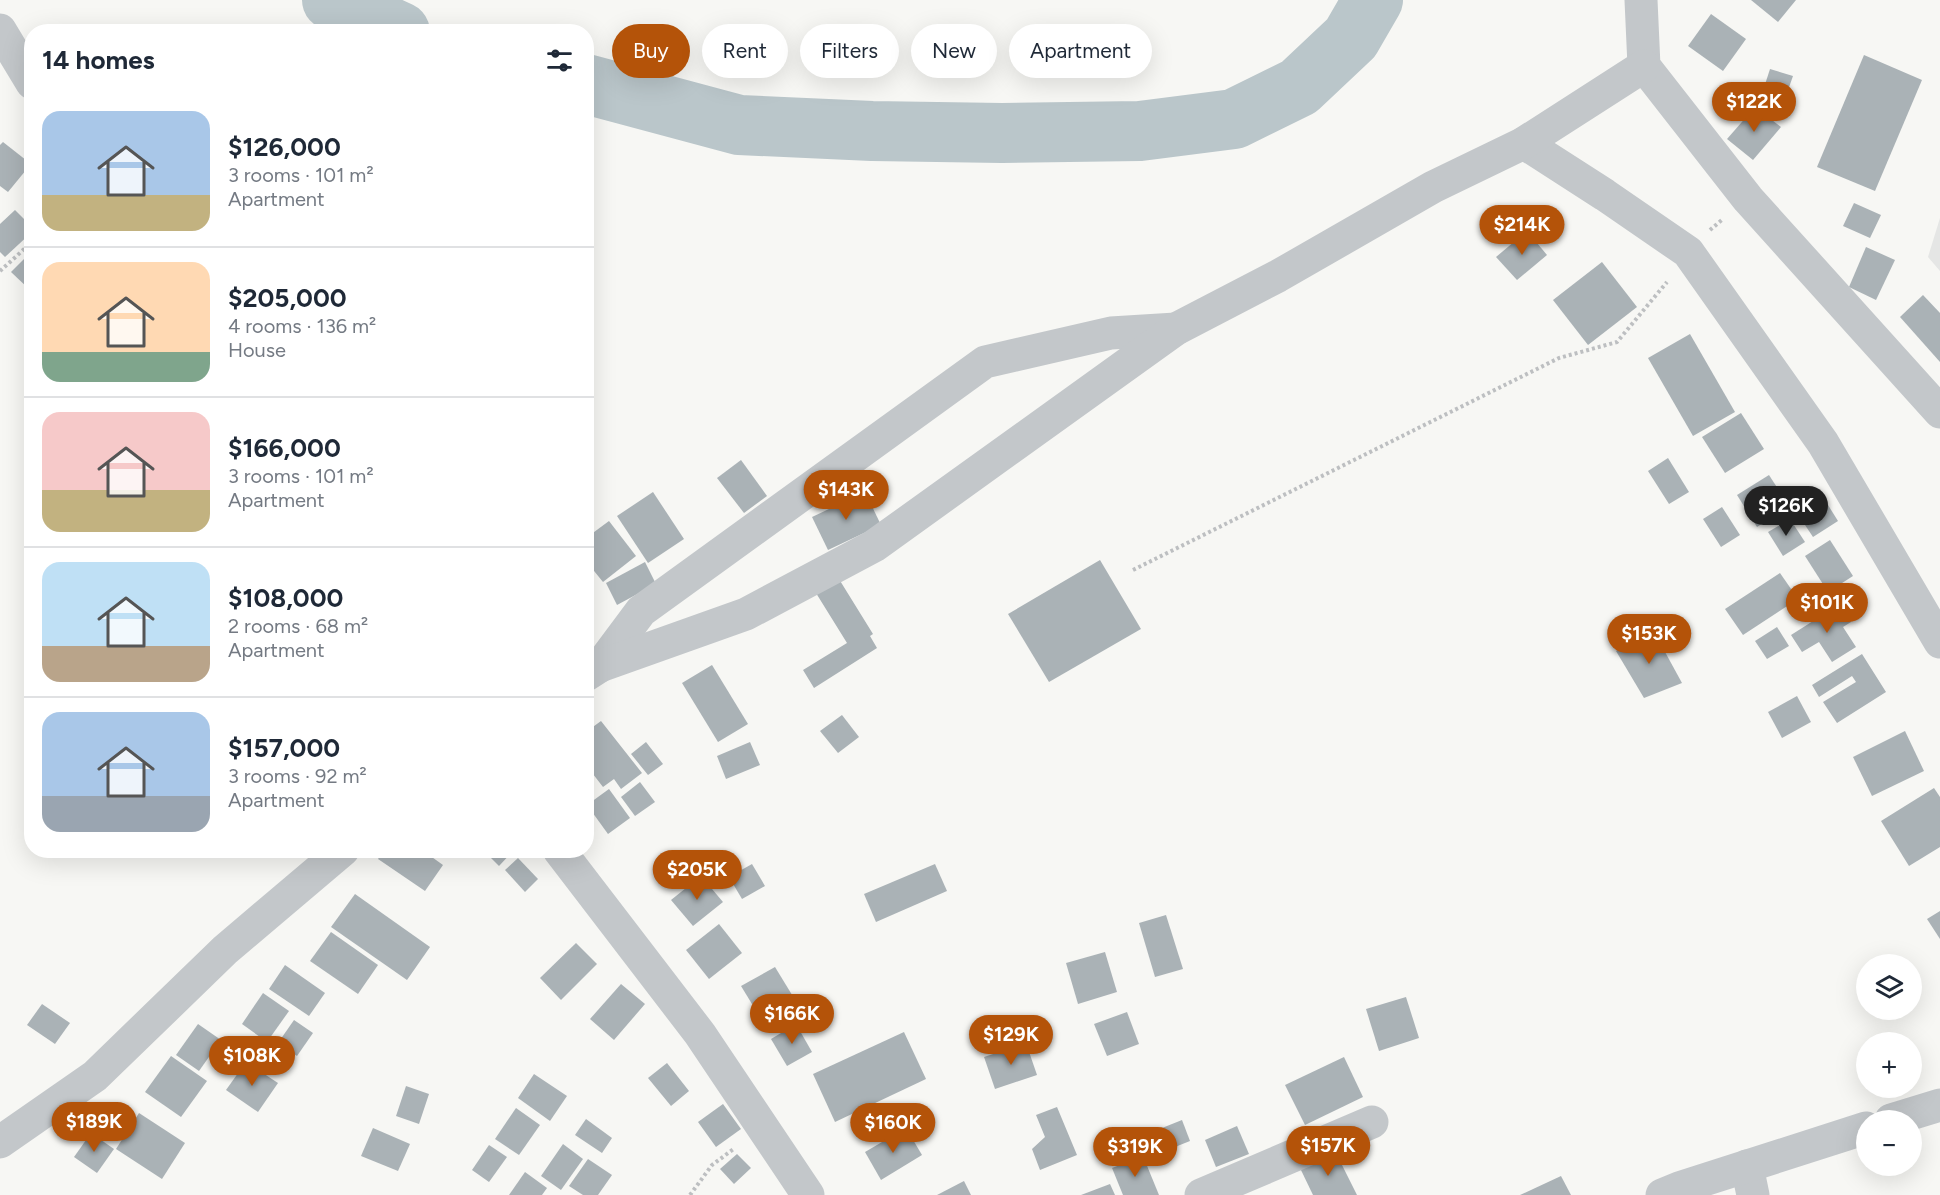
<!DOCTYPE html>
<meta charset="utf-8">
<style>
body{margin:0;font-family:Figtree,sans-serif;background:#f2f2f3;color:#1f2937;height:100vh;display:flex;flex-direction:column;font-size:22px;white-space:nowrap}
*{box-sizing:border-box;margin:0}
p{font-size:20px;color:#747a83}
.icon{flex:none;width:33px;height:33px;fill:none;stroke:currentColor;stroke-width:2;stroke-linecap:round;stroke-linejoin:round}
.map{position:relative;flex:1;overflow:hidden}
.details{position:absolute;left:24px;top:24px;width:570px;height:834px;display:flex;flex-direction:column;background:#fff;border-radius:24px;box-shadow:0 6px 24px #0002}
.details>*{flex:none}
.top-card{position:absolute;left:612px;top:24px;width:570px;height:54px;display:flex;gap:12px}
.fabs{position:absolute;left:1856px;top:954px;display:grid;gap:12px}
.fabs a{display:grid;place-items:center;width:66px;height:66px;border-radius:50%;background:#fff;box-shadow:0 6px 24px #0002;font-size:30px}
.price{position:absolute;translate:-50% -51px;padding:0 14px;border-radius:21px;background:#b45309;color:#fff;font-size:20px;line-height:39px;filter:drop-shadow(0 2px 3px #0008)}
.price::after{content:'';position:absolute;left:50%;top:36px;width:18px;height:14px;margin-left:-9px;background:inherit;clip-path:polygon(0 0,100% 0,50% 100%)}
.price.on{background:#222;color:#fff}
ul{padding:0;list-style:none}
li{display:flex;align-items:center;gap:18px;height:150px;padding:0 18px}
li+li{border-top:2px solid #e0e1e3}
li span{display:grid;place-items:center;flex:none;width:168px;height:120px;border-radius:18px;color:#555}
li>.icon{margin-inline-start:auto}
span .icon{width:72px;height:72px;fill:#fffc;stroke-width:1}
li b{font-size:26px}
h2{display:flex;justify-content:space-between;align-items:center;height:72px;padding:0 18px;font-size:26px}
.pill{padding:0 21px;border-radius:27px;background:#fff;box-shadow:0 6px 24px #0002;font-size:21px;line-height:54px}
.pill.on{background:#b45309;color:#fff}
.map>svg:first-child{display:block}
.built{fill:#e5e6e5}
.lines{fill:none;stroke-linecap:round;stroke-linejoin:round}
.river{stroke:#bac6ca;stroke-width:60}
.building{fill:#aab2b6}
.path{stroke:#bdbfc1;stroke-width:4;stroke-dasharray:3 3;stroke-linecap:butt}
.minor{stroke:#c3c7ca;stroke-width:33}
</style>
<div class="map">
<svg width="1940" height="1195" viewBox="0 0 1940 1195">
<rect width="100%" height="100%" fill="#f7f7f4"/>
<path class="built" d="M1940,218V271L1928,257Z"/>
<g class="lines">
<g class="river">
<path d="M332,0L400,32"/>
<path d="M586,84L739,125L872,131L1002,133L1140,131L1234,119L1299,87L1351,38L1373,0"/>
</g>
</g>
<g class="building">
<path d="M1751,0H1796L1778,22Z"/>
<path d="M1711,14L1746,39L1723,71L1688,46Z"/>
<path d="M1864,55L1922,80L1875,191L1817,167Z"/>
<path d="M1770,69L1793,76L1781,110L1759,103Z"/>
<path d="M1755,107L1781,127L1753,160L1727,139Z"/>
<path d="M3,142L31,164L8,192L0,186V145Z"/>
<path d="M1854,203L1881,215L1870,238L1843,226Z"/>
<path d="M15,210L32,227V232L5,257L0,252V224Z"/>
<path d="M1527,231L1547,255L1517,280L1496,257Z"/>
<path d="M1866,247L1895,260L1876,300L1849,287Z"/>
<path d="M32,251V288L30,290L11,272Z"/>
<path d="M1602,262L1637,307L1588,345L1553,300Z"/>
<path d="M1923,295L1940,313V362L1900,317Z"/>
<path d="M1690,334L1735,412L1693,436L1648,358Z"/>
<path d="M1741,413L1764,449L1725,473L1702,437Z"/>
<path d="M1668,458L1689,492L1669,504L1648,471Z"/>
<path d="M741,460L767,496L744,513L717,478Z"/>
<path d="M1769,475L1789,506L1757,527L1737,495Z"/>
<path d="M653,492L684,539L648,563L617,516Z"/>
<path d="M865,492L881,525L828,550L812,517Z"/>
<path d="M1823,497L1838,521L1813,537L1797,513Z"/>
<path d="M1722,507L1740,535L1721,547L1703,519Z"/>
<path d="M1790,519L1805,542L1783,556L1768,532Z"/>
<path d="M609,521L636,556L603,582L586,561V538Z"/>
<path d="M1830,540L1853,576L1828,592L1805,556Z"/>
<path d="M1100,560L1141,629L1049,682L1008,614Z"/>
<path d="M645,562L656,584L617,605L606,583Z"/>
<path d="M834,571L873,634L870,636L877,648L814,688L803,670L847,643L811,585Z"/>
<path d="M1780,573L1798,599L1743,635L1725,609Z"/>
<path d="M1840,604L1851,622L1843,627L1856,647L1832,662L1819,642L1802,652L1791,635Z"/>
<path d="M1777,627L1789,646L1767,659L1755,641Z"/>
<path d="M1653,630L1682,683L1644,698L1616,651Z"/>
<path d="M1862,654L1886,692L1837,723L1823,702L1856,682L1852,676L1819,697L1812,685Z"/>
<path d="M712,665L748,724L718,742L682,683Z"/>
<path d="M1797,696L1811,722L1782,738L1768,712Z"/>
<path d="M842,715L859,737L838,753L820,731Z"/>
<path d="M601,721L642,773L621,789L614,779L603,787L586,765V732Z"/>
<path d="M1905,731L1924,771L1872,796L1853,757Z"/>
<path d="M646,742L663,764L648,775L631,754Z"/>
<path d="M750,742L760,765L726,779L717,756Z"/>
<path d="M640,782L655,802L635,816L621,797Z"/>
<path d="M1934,788L1940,797V847L1909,866L1881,821Z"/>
<path d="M609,789L630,818L608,834L587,805Z"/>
<path d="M384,850H422L443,865L425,891L378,859Z"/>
<path d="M483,850H514L499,866Z"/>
<path d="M518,858L538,879L525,892L505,870Z"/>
<path d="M752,864L765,886L742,899L729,877Z"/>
<path d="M935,864L947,891L876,922L864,894Z"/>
<path d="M701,876L723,902L693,926L671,900Z"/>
<path d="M355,894L430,947L407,980L331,927Z"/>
<path d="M1940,911V939L1927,919Z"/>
<path d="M1166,915L1183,969L1155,977L1139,923Z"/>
<path d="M719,924L742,953L709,979L686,950Z"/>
<path d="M331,932L378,965L358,994L310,961Z"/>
<path d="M576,943L597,964L561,1000L540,978Z"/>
<path d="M1105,952L1117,992L1078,1004L1066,963Z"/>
<path d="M285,965L325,993L309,1016L269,989Z"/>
<path d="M775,967L797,1003L763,1022L741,986Z"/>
<path d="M621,984L645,1004L614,1040L590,1019Z"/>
<path d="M263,993L289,1011L267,1042L242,1024Z"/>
<path d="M1406,997L1419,1038L1379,1051L1366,1009Z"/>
<path d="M42,1004L70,1023L55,1044L27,1025Z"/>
<path d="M1127,1012L1139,1044L1107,1056L1094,1024Z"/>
<path d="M294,1020L313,1033L297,1056L278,1043Z"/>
<path d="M198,1024L221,1040L199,1071L176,1055Z"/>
<path d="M796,1024L812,1052L787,1066L771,1039Z"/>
<path d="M904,1032L926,1079L835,1122L813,1074Z"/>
<path d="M1026,1043L1037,1075L995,1089L984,1057Z"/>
<path d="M171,1056L207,1081L181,1117L145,1092Z"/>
<path d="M1344,1057L1363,1097L1305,1125L1285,1085Z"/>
<path d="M246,1062L278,1083L258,1112L226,1090Z"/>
<path d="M667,1063L689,1091L671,1106L648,1078Z"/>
<path d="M534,1074L567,1096L550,1121L518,1098Z"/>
<path d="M406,1086L429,1094L419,1124L396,1116Z"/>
<path d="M723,1104L741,1129L716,1147L698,1122Z"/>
<path d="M1057,1107L1077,1155L1040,1170L1032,1149L1045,1137L1036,1115Z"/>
<path d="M516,1108L540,1125L519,1155L495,1139Z"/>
<path d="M139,1113L185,1143L162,1179L116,1149Z"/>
<path d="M586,1119L612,1138L602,1153L575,1135Z"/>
<path d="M1182,1120L1190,1141L1150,1157L1142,1136Z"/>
<path d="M1237,1126L1249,1154L1216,1167L1205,1140Z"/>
<path d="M373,1128L410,1144L398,1171L361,1156Z"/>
<path d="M906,1128L922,1155L881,1180L865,1152Z"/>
<path d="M91,1133L114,1149L97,1173L74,1157Z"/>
<path d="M563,1144L583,1159L561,1190L541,1176Z"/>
<path d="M489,1145L507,1157L489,1182L472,1170Z"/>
<path d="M1335,1151L1357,1195H1313L1300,1168Z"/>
<path d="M737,1154L751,1168L734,1184L720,1169Z"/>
<path d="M1143,1156L1159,1195H1123L1112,1168Z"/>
<path d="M588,1159L612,1175L598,1195H583L569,1186Z"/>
<path d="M525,1172L547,1188L542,1195H509Z"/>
<path d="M1561,1176L1571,1195H1520Z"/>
<path d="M964,1181L971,1195H937Z"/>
<path d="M1110,1184L1115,1195H1081Z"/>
</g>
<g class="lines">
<g class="path">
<path d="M1710,230L1723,219"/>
<path d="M0,271L32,242"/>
<path d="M1133,570L1559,358L1617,342L1667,282"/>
<path d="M690,1195L712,1165L735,1148"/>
</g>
<g class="minor">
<path d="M1641,0L1644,66L1748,199L1940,412"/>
<path d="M0,30L32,83"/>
<path d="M1524,143L1605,195L1688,252L1823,443L1940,642"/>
<path d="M600,666L641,611L985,362L1111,333L1176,329"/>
<path d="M586,675L600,666L746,614L874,546L1176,329L1278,276L1433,187L1524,143L1644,66"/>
<path d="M559,850L700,1034L808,1195"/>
<path d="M1891,1120L1940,1105"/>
<path d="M0,1142L95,1076L225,950L343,850"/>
<path d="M1747,1166L1753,1195"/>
<path d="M1201,1195L1372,1122"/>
<path d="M1662,1195L1679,1188L1866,1128"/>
</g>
</g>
</svg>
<div class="fabs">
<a><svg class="icon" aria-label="layers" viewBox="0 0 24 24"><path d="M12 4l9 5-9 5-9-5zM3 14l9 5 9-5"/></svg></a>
<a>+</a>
<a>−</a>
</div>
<b class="price" style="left:1754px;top:133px">$122K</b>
<b class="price" style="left:1522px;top:256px">$214K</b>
<b class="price" style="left:846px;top:521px">$143K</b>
<b class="price on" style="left:1786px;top:537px">$126K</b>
<b class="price" style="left:1827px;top:634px">$101K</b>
<b class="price" style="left:1649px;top:665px">$153K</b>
<b class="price" style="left:697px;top:901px">$205K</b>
<b class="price" style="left:792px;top:1045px">$166K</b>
<b class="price" style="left:1011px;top:1066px">$129K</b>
<b class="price" style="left:252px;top:1087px">$108K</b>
<b class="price" style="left:94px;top:1153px">$189K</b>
<b class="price" style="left:893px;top:1154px">$160K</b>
<b class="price" style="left:1328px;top:1177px">$157K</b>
<b class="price" style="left:1135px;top:1178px">$319K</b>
<div class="top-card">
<a class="pill on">Buy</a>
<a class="pill">Rent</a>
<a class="pill">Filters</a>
<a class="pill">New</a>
<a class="pill">Apartment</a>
</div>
<section class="details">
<h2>14 homes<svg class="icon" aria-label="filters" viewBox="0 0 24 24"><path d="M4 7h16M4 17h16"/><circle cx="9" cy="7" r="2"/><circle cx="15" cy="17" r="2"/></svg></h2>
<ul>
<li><span style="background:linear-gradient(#a9c7e8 70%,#c2b280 0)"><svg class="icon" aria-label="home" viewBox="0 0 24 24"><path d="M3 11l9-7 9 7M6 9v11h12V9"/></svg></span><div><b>$126,000</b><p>3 rooms · 101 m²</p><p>Apartment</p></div></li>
<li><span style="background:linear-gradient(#ffd9b3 75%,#7fa58c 0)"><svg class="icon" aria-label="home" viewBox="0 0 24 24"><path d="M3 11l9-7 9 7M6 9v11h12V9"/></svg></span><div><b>$205,000</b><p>4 rooms · 136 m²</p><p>House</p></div></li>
<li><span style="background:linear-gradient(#f6c9c9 65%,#c2b280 0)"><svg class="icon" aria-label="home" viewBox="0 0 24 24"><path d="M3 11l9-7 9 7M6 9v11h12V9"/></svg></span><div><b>$166,000</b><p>3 rooms · 101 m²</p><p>Apartment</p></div></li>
<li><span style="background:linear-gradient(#bfe0f5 70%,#b9a48a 0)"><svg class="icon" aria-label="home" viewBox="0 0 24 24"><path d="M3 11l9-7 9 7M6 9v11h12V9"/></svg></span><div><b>$108,000</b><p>2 rooms · 68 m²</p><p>Apartment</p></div></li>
<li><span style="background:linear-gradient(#a9c7e8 70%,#9aa5b1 0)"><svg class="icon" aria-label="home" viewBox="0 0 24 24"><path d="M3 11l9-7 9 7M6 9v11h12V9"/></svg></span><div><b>$157,000</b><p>3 rooms · 92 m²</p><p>Apartment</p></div></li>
</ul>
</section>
</div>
